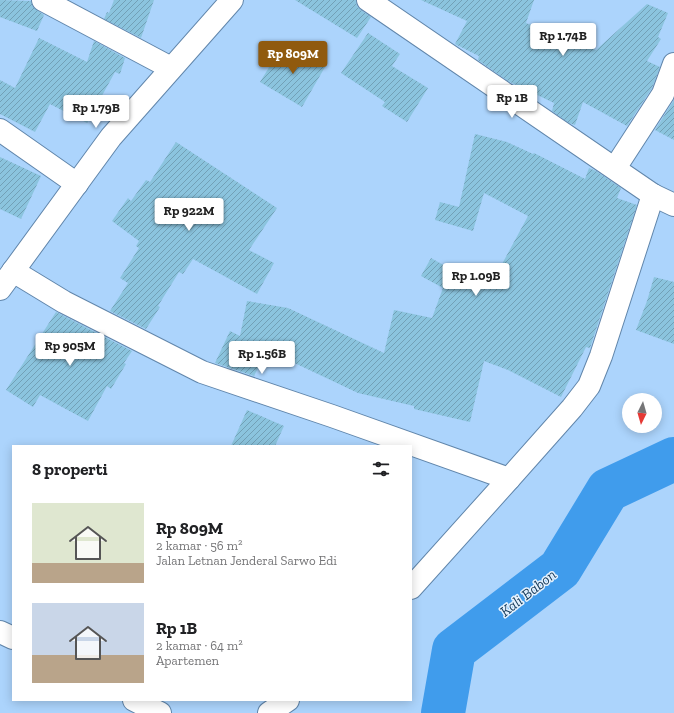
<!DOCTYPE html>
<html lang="id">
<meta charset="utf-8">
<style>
body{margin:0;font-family:"Zilla Slab",serif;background:#f2f2f2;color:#202124;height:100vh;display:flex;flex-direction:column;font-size:15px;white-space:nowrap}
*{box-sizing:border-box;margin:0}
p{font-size:13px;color:#757577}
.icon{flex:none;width:22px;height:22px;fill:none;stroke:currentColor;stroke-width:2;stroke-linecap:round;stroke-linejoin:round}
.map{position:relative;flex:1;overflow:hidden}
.drawer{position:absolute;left:12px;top:445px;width:400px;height:256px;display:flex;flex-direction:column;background:#fff;border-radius:0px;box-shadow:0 2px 10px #0003}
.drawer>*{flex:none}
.needle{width:26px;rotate:185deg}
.controls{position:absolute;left:622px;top:393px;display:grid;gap:8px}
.controls a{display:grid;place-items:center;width:40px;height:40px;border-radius:50%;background:#fff;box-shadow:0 2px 10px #0003;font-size:20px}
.price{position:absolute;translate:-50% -34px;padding:0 9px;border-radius:4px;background:#fff;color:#222;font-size:13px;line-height:26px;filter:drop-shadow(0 1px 2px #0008)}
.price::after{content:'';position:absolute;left:50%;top:24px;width:12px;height:9px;margin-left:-6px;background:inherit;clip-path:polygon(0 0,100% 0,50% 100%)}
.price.on{background:#905a0e;color:#fff}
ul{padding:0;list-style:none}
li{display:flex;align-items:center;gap:12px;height:100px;padding:0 20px}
li span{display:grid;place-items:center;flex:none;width:112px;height:80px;border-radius:0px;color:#555}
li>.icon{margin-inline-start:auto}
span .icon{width:48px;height:48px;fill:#fffc;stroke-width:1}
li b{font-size:17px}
h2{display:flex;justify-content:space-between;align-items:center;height:48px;padding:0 20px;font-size:17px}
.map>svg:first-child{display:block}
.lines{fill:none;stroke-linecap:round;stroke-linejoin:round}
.river{stroke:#409cec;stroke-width:44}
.building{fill:url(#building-hatch)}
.minor-casing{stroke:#6186ab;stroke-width:24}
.secondary-casing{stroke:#6186ab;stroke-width:24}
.minor{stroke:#fff;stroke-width:22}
.secondary{stroke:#fff;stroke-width:22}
.labels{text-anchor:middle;stroke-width:3;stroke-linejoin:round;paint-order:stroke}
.water-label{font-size:15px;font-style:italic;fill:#153a5a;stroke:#e5f2fe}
</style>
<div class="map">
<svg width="674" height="713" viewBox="0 0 674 713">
<defs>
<pattern id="building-hatch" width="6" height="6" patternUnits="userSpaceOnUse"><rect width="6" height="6" fill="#8bc4de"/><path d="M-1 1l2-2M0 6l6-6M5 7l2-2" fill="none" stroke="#72a0b6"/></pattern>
</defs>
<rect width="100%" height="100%" fill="#acd4fc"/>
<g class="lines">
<path class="river" d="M443,713L454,650L560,569L608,490L674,459"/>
</g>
<g class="building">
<path d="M0,0L31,1L33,7L44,15L37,31L0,17Z"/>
<path d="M114,0H154L141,38L104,19L107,12L109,13Z"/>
<path d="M295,0H356L357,6L361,10L371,17L357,38Z"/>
<path d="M421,0H534L526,23L596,50L647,4L668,13L658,37L661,39L647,61L660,67L652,88L627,126L583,102L575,125L569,123L552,111L554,103L508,81L478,60L479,56L455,44L467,21Z"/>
<path d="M368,33L400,54L392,66L428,88L407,122L382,106L385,102L341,73Z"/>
<path d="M39,38L87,62L94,41L125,58L120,74L115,72L87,123L50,104L35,132L0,114V80L15,88Z"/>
<path d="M284,43L325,67L302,107L260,82Z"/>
<path d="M674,100V140L655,130Z"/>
<path d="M475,134L507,142L533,154L534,153L585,179L589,168L596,171L621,188L617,198L637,205L590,348L586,347L561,397L508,370L484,361L470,422L414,409V406L358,393L267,350L254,376L215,363L230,331L240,336L247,301L288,308L384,353L394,310L432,318L443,288L421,276L431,258L488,290L528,216L484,193L473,231L435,220L440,202L459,207Z"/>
<path d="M176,142L277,208L249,250L274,263L257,294L193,259L183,274L179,272L158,306L160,307L146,329L110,311L128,283L120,278L139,248L136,246L139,241L112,221L128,198L131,201L146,180L150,182Z"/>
<path d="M0,157L41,176L21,219L0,209Z"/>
<path d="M654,277L674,282V344L636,330L647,301Z"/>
<path d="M56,312L132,351L124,363L126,364L111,389L107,386L88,421L40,395L33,407L6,390Z"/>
<path d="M247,410L284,426L275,446H231Z"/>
</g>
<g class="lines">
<defs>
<g id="minor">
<path d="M43,0L171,68"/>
<path d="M368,0L653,195L674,205"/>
<path d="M0,130L77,184"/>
<path d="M615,168L663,94L674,64"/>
<path d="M13,271L64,302L202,372L332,416L509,479"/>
<path d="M411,588L509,479L572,408L589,386L601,356L653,195"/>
<path d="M0,632L13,638"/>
<path d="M134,700L160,713"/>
<path d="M269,713L288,700"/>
</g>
<path id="secondary" d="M0,289L111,137L232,0"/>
</defs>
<use href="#minor" class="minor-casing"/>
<use href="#secondary" class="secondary-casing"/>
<use href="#minor" class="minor"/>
<use href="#secondary" class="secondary"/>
</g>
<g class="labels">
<g class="water-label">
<text transform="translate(528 593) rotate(-38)" y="5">Kali Babon</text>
</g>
</g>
</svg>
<div class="controls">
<a><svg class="needle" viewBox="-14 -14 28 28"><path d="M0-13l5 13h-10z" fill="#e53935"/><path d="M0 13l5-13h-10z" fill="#757577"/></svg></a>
</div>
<b class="price" style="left:563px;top:57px">Rp 1.74B</b>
<b class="price on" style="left:293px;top:75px">Rp 809M</b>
<b class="price" style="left:512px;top:119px">Rp 1B</b>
<b class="price" style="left:96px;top:129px">Rp 1.79B</b>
<b class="price" style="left:189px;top:232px">Rp 922M</b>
<b class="price" style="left:476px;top:297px">Rp 1.09B</b>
<b class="price" style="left:70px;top:367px">Rp 905M</b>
<b class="price" style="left:262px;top:375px">Rp 1.56B</b>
<section class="drawer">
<h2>8 properti<svg class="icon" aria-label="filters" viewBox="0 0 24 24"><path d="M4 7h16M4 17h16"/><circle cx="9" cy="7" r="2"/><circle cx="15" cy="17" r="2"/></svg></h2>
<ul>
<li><span style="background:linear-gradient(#dfe7d0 75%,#b9a48a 0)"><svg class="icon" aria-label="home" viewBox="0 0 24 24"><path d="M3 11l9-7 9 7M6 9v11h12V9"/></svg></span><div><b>Rp 809M</b><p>2 kamar · 56 m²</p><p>Jalan Letnan Jenderal Sarwo Edi</p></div></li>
<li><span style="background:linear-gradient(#c9d6e8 65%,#b9a48a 0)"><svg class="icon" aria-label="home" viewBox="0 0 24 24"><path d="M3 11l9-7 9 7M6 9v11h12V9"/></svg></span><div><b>Rp 1B</b><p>2 kamar · 64 m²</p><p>Apartemen</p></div></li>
</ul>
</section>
</div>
